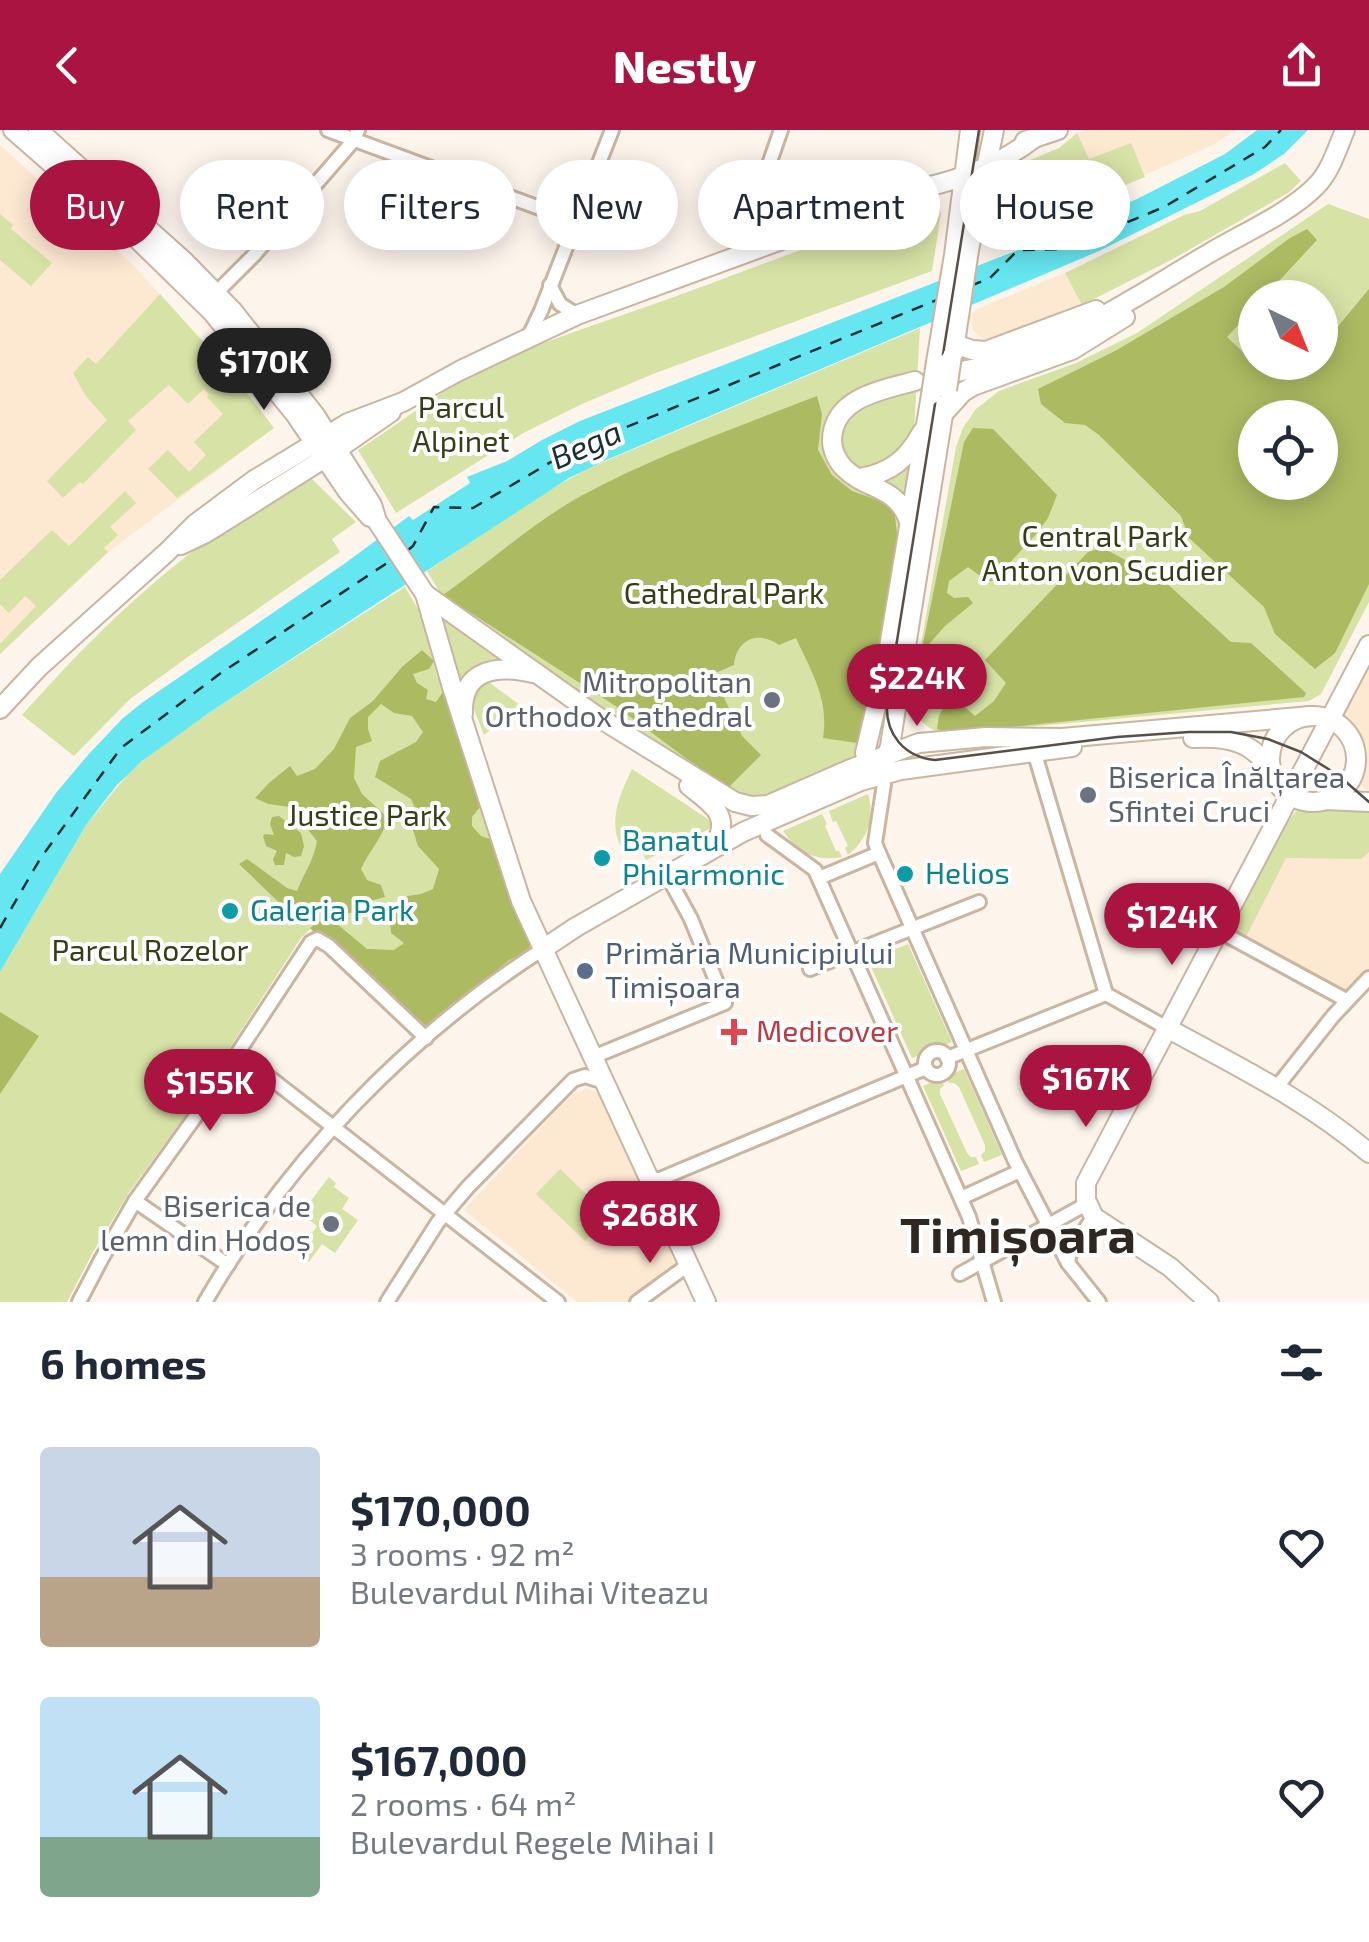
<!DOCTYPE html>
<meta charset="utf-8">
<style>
body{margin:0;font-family:"Exo 2",sans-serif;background:#f6f6f7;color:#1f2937;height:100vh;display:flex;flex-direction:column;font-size:38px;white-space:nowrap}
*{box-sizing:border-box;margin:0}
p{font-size:32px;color:#747a83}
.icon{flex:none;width:55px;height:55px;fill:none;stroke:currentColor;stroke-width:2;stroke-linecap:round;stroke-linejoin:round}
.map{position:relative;height:1172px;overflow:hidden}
.panel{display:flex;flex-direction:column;background:#fff;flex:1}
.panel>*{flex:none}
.banner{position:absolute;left:30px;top:30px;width:1310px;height:90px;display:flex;gap:20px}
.needle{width:65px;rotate:137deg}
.controls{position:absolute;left:1238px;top:150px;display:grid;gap:20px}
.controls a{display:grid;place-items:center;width:100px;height:100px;border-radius:50%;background:#fff;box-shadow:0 5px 25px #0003;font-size:50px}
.price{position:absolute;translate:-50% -85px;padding:0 22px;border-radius:35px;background:#aa1440;color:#fff;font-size:32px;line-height:65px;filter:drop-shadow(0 2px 5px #0008)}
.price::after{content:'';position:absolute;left:50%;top:60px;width:30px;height:22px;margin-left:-15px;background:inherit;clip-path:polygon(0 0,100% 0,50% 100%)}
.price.on{background:#222;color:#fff}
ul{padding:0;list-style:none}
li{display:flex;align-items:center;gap:30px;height:250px;padding:0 40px}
li span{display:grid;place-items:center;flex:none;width:280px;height:200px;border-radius:10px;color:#555}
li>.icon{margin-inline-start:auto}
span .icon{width:120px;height:120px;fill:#fffc;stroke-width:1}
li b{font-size:42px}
h2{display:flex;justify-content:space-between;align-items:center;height:120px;padding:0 40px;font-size:42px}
.pill{padding:0 35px;border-radius:45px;background:#fff;box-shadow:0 5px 25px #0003;font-size:35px;line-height:90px}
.pill.on{background:#aa1440;color:#fff}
header{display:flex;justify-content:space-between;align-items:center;height:130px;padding:0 40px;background:#aa1440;color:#fff;font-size:45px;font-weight:800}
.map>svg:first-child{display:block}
.built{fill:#fde8d2}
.green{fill:#d7e2a6;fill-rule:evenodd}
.forest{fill:#acba62;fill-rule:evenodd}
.water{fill:#65e6f1}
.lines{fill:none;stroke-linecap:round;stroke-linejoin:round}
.ferry{stroke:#193032;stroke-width:2.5;stroke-dasharray:12 10;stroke-linecap:butt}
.street-casing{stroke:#c9b5a0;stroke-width:18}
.secondary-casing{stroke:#c9b5a0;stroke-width:22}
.street{stroke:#fff;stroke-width:12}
.secondary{stroke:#fff;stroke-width:18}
.tram{stroke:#585048;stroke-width:2.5}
.secondary-bridge-casing{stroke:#c9b5a0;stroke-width:22;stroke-linecap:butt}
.secondary-bridge{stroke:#fff;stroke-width:18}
.worship-dot{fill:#6b7280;stroke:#fff;stroke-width:4}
.culture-dot{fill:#0f9aa8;stroke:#fff;stroke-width:4}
.service-dot{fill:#5c6f8a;stroke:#fff;stroke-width:4}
.health-dot{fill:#e0444e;stroke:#fff;stroke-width:4}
.labels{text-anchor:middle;stroke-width:8;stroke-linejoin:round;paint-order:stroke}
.park-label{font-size:30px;fill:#383d18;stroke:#fff}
.worship-label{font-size:30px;fill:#5b616d;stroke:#fff;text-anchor:end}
.culture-label{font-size:30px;fill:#0d838f;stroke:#fff;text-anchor:start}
.service-label{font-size:30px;fill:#4e5e75;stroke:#fff;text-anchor:start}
.health-label{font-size:30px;fill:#be3a42;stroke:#fff;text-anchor:start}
.water-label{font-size:32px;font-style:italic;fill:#193032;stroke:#fff}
.town-label{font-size:50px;font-weight:bold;fill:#302820;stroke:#fff}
</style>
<header><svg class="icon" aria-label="back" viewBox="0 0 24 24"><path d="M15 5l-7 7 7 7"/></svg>Nestly<svg class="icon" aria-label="share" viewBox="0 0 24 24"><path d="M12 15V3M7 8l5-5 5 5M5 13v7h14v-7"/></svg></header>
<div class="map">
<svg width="1369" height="1172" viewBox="0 0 1369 1172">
<rect width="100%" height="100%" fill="#fdf5ec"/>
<g class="built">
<path d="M1085,0H1235L1215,14L1102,64L1077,3Z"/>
<path d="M0,15L133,135L230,241L274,298L108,422L0,524Z"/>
<path d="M1065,143L1082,175L984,210L973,200L970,186L977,179Z"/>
<path d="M1369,517V662L1352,647L1356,628L1350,607L1339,595L1331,590Z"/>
<path d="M1314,673L1369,682V845L1347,865L1229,805L1280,704L1294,683L1302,676Z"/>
<path d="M586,958L600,964L679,1135L627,1172H577L464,1080L559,978L571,966Z"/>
</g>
<g class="green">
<path d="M1077,3L1089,29L1131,13L1145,47L983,113L992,72L1009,49L1028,31L1059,18Z"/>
<path d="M1285,33L1301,51L1288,63L1173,129L1082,175L1065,143L1184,85L1200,81Z"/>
<path d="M937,69L941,84L932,141L653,244L582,274L525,302L396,383L358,320C399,294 435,264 479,242C535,213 598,194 657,173C751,139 844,103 937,69Z"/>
<path d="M1328,74L1369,89V472L1321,564L1309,571L952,604C928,603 914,589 912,565L956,317L963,298L976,279L999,261L1076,233L1137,203ZM1255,168H1320V232H1255ZM1255,288H1320V352H1255Z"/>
<path d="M0,84L13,95L11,99L52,133L31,156L0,130Z"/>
<path d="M160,164L231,243L274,298L177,368L148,339L168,320L189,342L206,325L194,312L223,284L207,267L209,264L204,259L188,274L169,255L128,291L136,300L83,354L80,352L63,368L47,351L107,290L85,265L73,243L88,227L96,234Z"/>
<path d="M920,198L908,403L859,627L768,675L710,667L445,471L427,441L539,366L587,339Z"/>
<path d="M311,348L356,392L332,409L340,422L185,529L130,569L74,626L22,585C75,526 125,474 188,425C226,396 270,373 311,348Z"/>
<path d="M125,361L136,373L110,397L118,405L104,418L108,422L0,524V514L36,476L25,466L9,483L0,474V450L52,400L69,416Z"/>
<path d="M405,457L421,484L437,547L452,557L542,817L425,905L310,799L301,808L190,979L130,1061L93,1122L67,1172H0V842L86,695L129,643L156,619L210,582Z"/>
<path d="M433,477L511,533L489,532L461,556Z"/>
<path d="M486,550L520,575L484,605L469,567Z"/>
<path d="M632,639L717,695L646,730L636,714L623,721C607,693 619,666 632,639Z"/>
<path d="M868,664C875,688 868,709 848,725L845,718L848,716L836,691L833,692L829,681Z"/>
<path d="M1335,670L1359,676L1369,682V722L1361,729L1286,728L1244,811L1230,803C1243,778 1283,686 1303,676C1312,671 1325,671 1335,670Z"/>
<path d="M822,684L827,694L825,696L836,721H839L842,727C817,732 797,723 783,701Z"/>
<path d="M908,814L952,912L912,928L868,830Z"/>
<path d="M964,939L1002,1025L984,1032L981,1025L985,1021V1015L959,957L954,953H949L946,946Z"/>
<path d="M941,948L944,955L940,959V964L967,1023L971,1027H976L979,1034L961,1041L923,956Z"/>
<path d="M560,1039L609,1086L585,1111L536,1064Z"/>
<path d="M329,1047L336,1053L334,1057L349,1068L342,1079L358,1090L335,1123L322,1114L309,1132L302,1126L312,1113L308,1109L317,1096L301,1084Z"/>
</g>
<g class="forest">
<path d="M1307,99L1317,110L1264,167L1255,168V177L1227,207L1259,237L1264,233L1320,232V218L1369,159V454L1335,523L1315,539L1275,504L1264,477L1189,408L1181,386L1099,305L1085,295L1065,293L1041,274L1038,259L1115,221L1224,157L1290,108ZM1255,288H1320V352H1255Z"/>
<path d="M817,266L822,284L818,320L832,345L852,361L886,373L894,378L898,412L864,590L857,613L823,608C829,568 812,544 796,508L779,515C759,500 736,509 734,535L713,544L742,606L761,625L729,657L687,629L617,577L443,465C489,433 532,393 581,366C656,325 738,297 817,266Z"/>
<path d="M973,298L993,299L1057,365L1048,388L1037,403L993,451H987L968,437L949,451L947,463L954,468L968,467L973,473L945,496L921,523L964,312Z"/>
<path d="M1103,418L1133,434L1151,439L1231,512L1251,513L1306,563L1304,567L953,603L937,599L939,586L950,564L975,586L994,571L1006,553L985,530L1088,422Z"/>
<path d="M422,520L434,531L429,539L413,544L417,553L428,560L426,569L436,572L445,559L453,577L463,622L480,677L472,687V696L481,706L490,709L531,814L526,822L509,830L424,901L310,798L318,791L336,793L367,819L394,820L404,813L391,803L390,785L401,767L421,764L433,759L439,739L418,716L413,700L417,683L411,669L375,647L380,631L416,612L423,602L412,586L394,583L381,574L368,587V599L372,611L356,617L354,648L362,664L387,687C385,705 369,721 361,739L367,750L381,755L385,767L366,772L354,782L346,784L307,782L293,786L239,734L247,729L287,758L297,761C304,743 314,730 317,711L290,677L268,674L255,668L269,653L290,636L297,646L315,639L334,619L350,588L373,571L402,537Z"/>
<path d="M279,686L301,703L304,716L301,726L294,727L286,723L284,735H275L273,729L277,721L266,716L263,706L265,704L274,705L270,694L272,687Z"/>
<path d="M0,882L39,906L0,964Z"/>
</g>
<path class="water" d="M1257,0H1308L1284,24L1254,44L1099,121L604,331L569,348L210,582L142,631L116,656L86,695L0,842V744L56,663L87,626L123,588L143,572L344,434L409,386L413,390L470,353L467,347L507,331L542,310L580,291L1018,120L1137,69L1225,24Z"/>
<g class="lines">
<g class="ferry">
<path d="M970,156L990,148L1018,120L1063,119L1164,77L1265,17L1281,0"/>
<path d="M408,420L413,416L434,377L473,378L573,319L939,169"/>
<path d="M0,798L40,729L121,618L221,543L393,429"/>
</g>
<defs>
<g id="street">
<path d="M328,0L575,91"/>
<path d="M752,83L781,0"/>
<path d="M550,155L560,174L577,185"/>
<path d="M216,163L254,125L354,10L358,0"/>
<path d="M528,208L541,181L612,0"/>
<path d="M1034,621L1106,864"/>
<path d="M884,654L875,713L879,723L1015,1031L1068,1133L1099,1172"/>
<path d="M767,705L815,740L969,1087L994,1172"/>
<path d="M819,748L879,723"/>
<path d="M1219,801L1346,870"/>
<path d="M810,839L979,772"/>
<path d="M1106,864L1167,898"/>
<circle cx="937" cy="933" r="12"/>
<path d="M238,923L558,1172"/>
<path d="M593,927L725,873L691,789L667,745"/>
<path d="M947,928L1106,864"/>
<path d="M1276,958L1333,886L1369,848"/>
<path d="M649,1049H660L926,938"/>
<path d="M961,1068L1020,1041"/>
<path d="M135,1071L228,1135"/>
<path d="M1068,1133L1070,1122L1090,1092"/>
<path d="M960,1144L1081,1077"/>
<path d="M79,1172L102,1128L135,1071L198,983L311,812L317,809L329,816L426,908"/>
<path d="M205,1172C287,1031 406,907 543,819"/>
<path d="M387,1172L438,1092L468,1057L573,950L585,946L604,952"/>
<path d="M637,1172L688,1135"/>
</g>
<g id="secondary">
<path d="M13,0L131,103L212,182L295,284L348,362L370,387"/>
<path d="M38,0L185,132L233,181L315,285L372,375L377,391L425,464L452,557L521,771L706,1172"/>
<path d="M1025,11L1058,0"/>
<path d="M955,214L972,220L986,221L1096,180"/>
<path d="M953,226L969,120L994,0"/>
<path d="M936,232L954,125L970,0"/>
<path d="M957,242C1056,223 1129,170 1213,121C1246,102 1291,82 1317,55C1331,40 1337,19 1345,0"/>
<path d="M943,284L963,262L973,256L1072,220L1125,187"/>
<path d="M860,348C891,343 907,329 922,302"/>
<path d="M909,391C896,355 867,361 844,338C837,331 832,320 832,310C833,267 883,260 915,251"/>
<path d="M181,415L206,403L325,328L391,282"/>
<path d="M425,464L601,589L735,672L751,676L768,675L848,640L919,613L986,607L1062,608L1311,586"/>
<path d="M0,579L39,537L167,422L195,394L254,350L348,293L403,272L459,241L577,185L926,57C966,48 1000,34 1033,9"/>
<path d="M463,584C461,538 498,535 533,543"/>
<circle cx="1313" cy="629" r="43"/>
<path d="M1193,608C1228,606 1253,611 1273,643"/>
<path d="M886,629L890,616L947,260"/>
<path d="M875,639L868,632L865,623L886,535L931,265"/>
<path d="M689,656C713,675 733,686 713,718"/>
<path d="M1325,670L1369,672"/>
<path d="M543,819L576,797L743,702L861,651L901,640L1072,617"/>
<path d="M1167,898C1237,936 1308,971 1369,1023"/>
<path d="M1209,1172L1170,1137L1094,1087L1086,1070V1053L1369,515"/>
</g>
</defs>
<use href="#street" class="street-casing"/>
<use href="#secondary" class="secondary-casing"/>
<use href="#street" class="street"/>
<use href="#secondary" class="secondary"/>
<path class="tram" d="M979,0L887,573C885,604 904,627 935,630L1117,607L1189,602H1231L1268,609L1301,622L1338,645L1369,672"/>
<defs>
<g id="secondary-bridge">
<path d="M947,260L952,226"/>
<path d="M931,265L936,232"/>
</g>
</defs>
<use href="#secondary-bridge" class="secondary-bridge-casing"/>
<use href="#secondary-bridge" class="secondary-bridge"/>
</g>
<g class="worship-dot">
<circle cx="772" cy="570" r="10"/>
<circle cx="1088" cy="665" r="10"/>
<circle cx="331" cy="1094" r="10"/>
</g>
<g class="culture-dot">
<circle cx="602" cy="728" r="10"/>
<circle cx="905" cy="744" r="10"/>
<circle cx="230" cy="781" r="10"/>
</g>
<circle class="service-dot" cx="585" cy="841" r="10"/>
<path class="health-dot" d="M729 887h10v10h10v10h-10v10h-10v-10h-10v-10h10z"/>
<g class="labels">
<g class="park-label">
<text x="461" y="288">Parcul<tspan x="461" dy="34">Alpinet</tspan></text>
<text x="1105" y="417">Central Park<tspan x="1105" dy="34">Anton von Scudier</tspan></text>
<text x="724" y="474">Cathedral Park</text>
<text x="367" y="696">Justice Park</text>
<text x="150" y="831">Parcul Rozelor</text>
</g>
<g class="worship-label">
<text x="752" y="563">Mitropolitan<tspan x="752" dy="34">Orthodox Cathedral</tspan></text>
<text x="1108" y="658" text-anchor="start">Biserica Înălțarea<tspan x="1108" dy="34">Sfintei Cruci</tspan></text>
<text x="311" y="1087">Biserica de<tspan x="311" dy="34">lemn din Hodoș</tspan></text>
</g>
<g class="culture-label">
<text x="622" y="721">Banatul<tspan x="622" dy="34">Philarmonic</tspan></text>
<text x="925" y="754">Helios</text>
<text x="250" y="791">Galeria Park</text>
</g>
<g class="service-label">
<text x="605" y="834">Primăria Municipiului<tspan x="605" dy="34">Timișoara</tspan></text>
</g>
<g class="health-label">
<text x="756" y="912">Medicover</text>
</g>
<g class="water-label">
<text transform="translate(586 315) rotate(-24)" y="11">Bega</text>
</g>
<g class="town-label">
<text x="1018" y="1123">Timișoara</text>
</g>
</g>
</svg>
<div class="controls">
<a><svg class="needle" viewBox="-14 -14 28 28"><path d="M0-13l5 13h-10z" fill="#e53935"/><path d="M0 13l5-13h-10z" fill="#747a83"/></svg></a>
<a><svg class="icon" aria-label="locate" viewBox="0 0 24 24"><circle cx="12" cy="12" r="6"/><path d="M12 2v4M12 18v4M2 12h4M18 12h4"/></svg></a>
</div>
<b class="price on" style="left:264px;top:283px">$170K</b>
<b class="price" style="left:917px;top:599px">$224K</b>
<b class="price" style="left:1172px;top:838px">$124K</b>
<b class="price" style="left:1086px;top:1000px">$167K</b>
<b class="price" style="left:210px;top:1004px">$155K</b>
<b class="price" style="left:650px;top:1136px">$268K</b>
<div class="banner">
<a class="pill on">Buy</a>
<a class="pill">Rent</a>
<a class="pill">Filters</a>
<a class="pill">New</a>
<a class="pill">Apartment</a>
<a class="pill">House</a>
</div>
</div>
<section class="panel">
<h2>6 homes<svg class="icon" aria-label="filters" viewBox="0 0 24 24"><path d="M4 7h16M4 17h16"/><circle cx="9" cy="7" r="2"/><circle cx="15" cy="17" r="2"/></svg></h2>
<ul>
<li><span style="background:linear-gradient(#c9d6e8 65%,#b9a48a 0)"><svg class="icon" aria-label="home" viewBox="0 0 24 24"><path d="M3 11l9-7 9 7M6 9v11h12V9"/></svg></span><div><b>$170,000</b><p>3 rooms · 92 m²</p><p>Bulevardul Mihai Viteazu</p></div><svg class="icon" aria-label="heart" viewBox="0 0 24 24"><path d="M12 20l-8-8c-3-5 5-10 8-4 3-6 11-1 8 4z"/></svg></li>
<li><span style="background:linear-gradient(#bfe0f5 70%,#7fa58c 0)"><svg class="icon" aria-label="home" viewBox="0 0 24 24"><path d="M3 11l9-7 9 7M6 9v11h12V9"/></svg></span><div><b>$167,000</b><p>2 rooms · 64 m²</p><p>Bulevardul Regele Mihai I</p></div><svg class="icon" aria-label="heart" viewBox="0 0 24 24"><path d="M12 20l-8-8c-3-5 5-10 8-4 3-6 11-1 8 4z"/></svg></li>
</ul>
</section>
